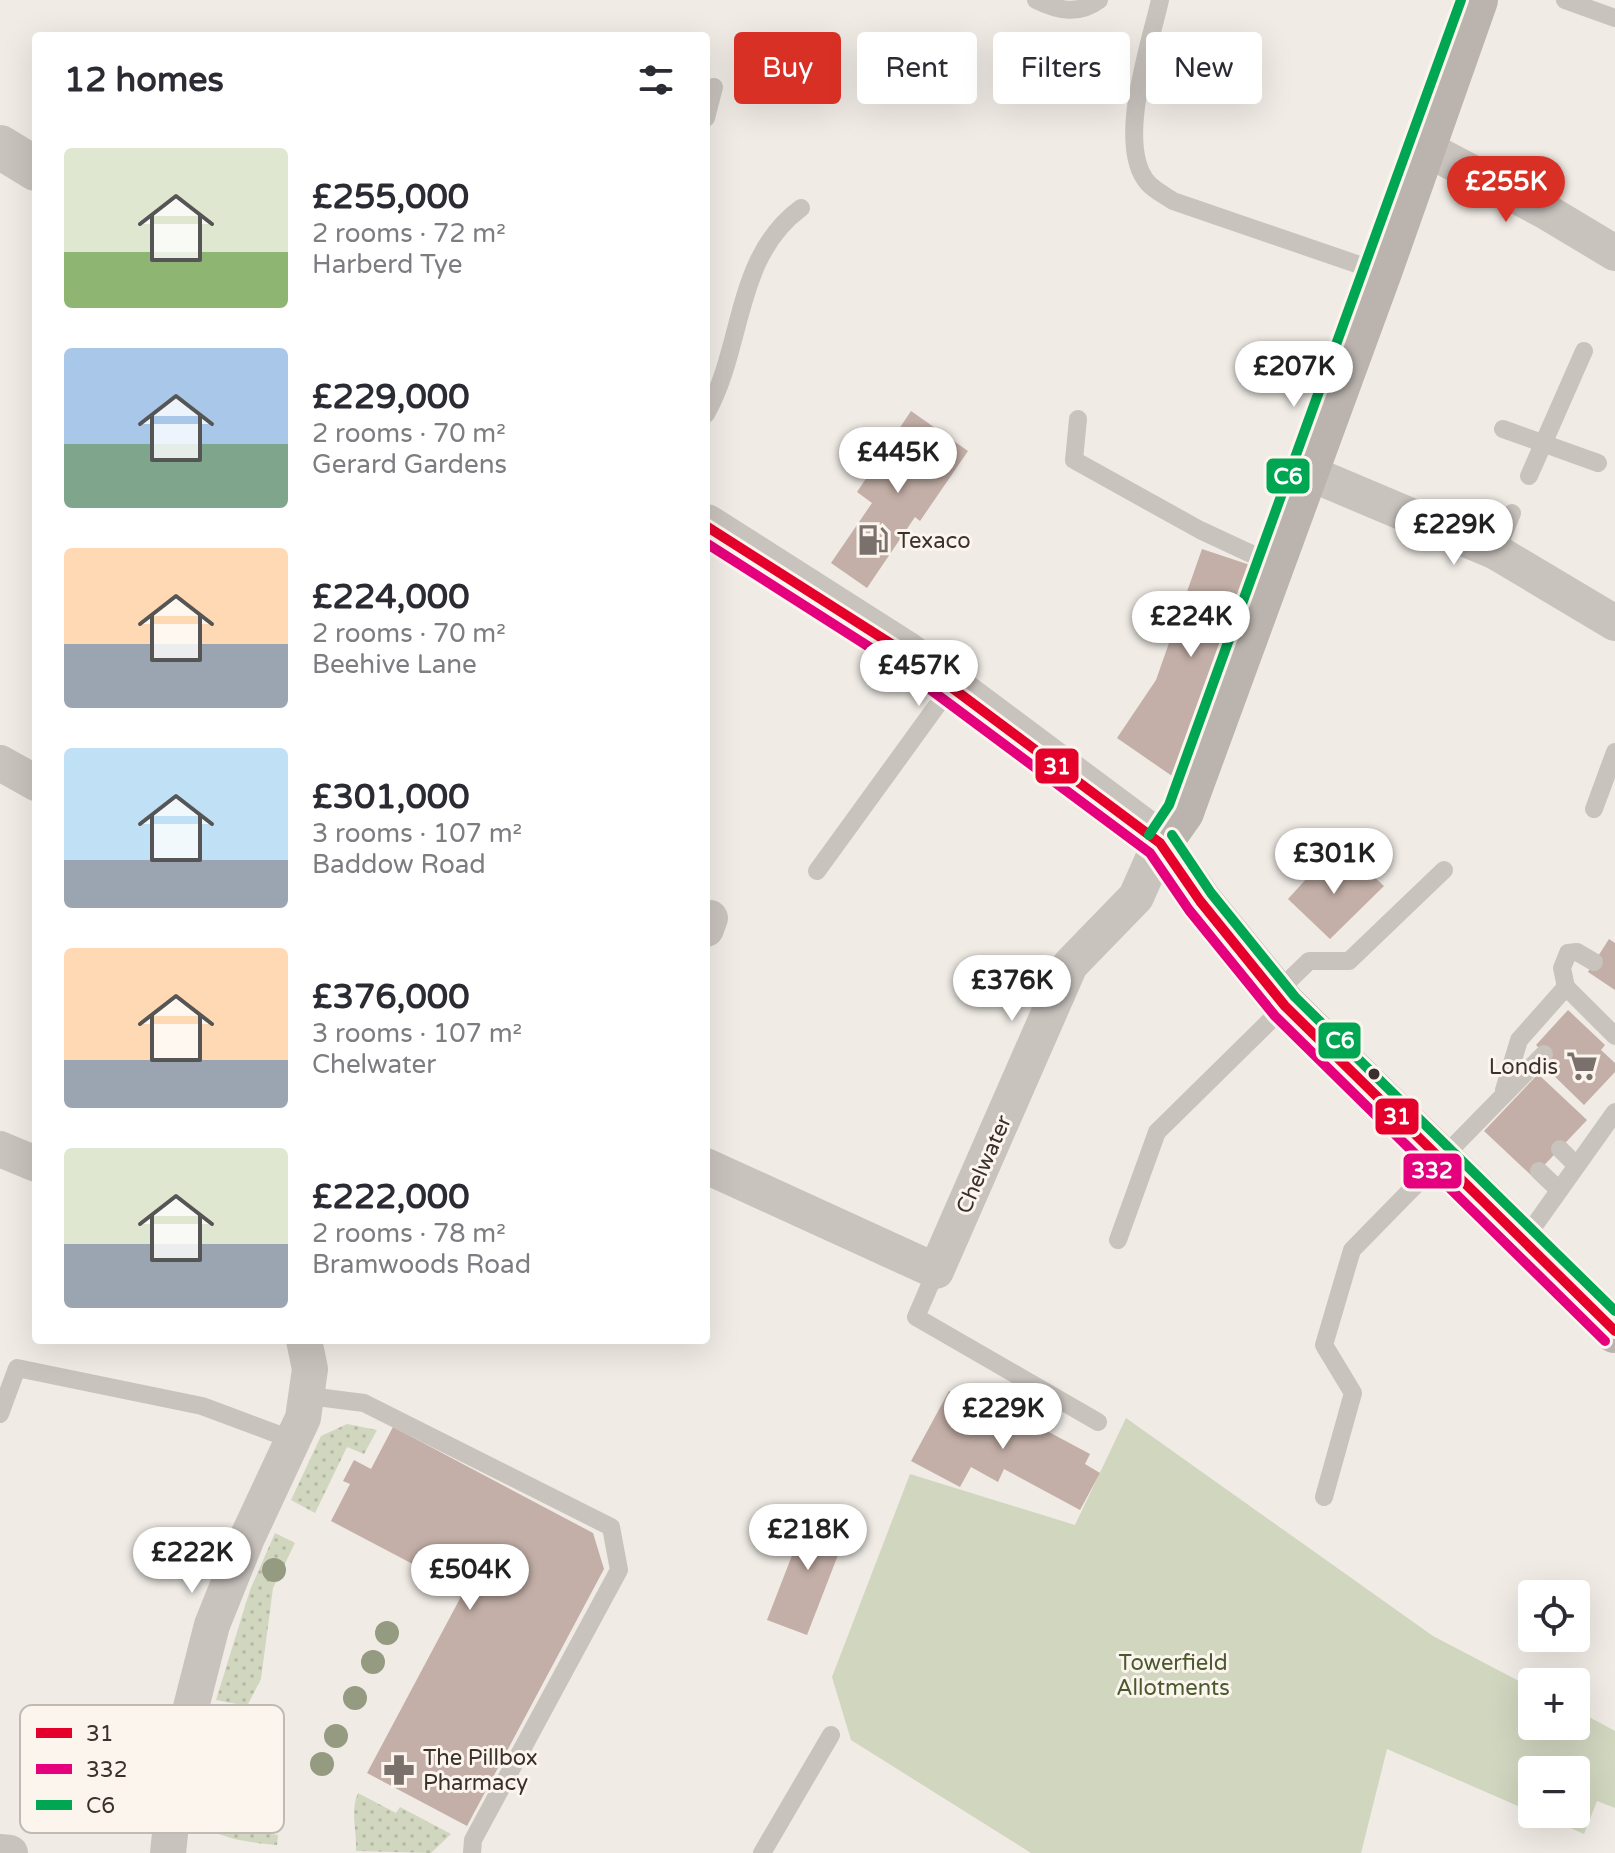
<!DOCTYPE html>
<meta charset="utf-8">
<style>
body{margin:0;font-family:"Varela Round",sans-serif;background:#f2f2f3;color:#2b2b33;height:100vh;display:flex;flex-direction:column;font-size:30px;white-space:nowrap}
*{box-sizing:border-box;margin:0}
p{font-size:26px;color:#7c7c81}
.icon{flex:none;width:44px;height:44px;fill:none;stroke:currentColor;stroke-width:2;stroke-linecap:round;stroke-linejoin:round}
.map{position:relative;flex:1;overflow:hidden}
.details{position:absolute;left:32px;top:32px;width:678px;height:1312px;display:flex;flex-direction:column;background:#fff;border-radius:8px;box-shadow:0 8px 32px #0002}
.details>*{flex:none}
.top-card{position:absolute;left:734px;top:32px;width:760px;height:72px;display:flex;gap:16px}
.tools{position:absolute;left:1518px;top:1580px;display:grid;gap:16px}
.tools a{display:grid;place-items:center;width:72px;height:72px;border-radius:8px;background:#fff;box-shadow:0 8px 32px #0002;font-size:40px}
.price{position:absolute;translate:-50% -68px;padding:0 18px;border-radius:28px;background:#fff;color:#222;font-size:26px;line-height:52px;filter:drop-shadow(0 2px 4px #0008)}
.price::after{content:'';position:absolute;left:50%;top:48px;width:24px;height:18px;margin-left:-12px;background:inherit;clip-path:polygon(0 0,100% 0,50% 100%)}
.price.on{background:#d93025;color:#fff}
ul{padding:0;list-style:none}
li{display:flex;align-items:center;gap:24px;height:200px;padding:0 32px}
li span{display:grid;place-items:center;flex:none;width:224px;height:160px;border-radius:8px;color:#555}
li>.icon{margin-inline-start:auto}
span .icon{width:96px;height:96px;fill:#fffc;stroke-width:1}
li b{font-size:34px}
h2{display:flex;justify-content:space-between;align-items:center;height:96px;padding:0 32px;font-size:34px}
.chip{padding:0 28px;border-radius:8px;background:#fff;box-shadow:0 8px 32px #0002;font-size:28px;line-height:72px}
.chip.on{background:#d93025;color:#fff}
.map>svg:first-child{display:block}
.grass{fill:url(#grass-dots)}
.garden{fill:#d1d6bf}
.building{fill:#c3afa7}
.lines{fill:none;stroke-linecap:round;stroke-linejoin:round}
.service{stroke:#c9c3be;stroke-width:18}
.minor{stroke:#c9c3be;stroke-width:36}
.tertiary{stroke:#c9c3be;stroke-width:44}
.secondary{stroke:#bab3ae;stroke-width:44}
.bus-1-casing{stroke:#fbf5ee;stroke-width:16}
.bus-2-casing{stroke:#fbf5ee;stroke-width:16}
.bus-3-casing{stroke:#fbf5ee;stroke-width:16}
.bus-1{stroke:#e4002b;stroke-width:10}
.bus-2{stroke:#e5007d;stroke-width:10}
.bus-3{stroke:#00a651;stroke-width:10}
.tree{fill:#959b80}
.bus-dot{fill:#3b302b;stroke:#fbf5ee;stroke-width:3}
.labels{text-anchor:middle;stroke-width:6;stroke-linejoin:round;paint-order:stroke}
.poi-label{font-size:22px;fill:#3b302b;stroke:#fbf5ee;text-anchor:start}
.street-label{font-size:22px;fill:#3b302b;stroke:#fbf5ee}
.park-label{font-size:22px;fill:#4a5a2e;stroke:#fbf5ee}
.key{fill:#fbf5ee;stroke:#c1bab4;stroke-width:2}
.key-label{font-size:22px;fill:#3b302b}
.line-badge{stroke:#fbf5ee;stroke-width:3}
.badge-label{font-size:22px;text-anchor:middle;font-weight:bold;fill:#fff}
</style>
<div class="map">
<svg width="1615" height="1853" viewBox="0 0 1615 1853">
<defs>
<pattern id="grass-dots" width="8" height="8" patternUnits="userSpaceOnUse" patternTransform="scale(2)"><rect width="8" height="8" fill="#d1d6bf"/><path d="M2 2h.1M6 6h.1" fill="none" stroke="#b4b8a4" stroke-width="1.8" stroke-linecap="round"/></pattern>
</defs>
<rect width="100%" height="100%" fill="#f0ebe5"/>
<g class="grass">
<path d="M347,1424L377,1430L364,1454L347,1447L315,1513L291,1500L321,1436Z"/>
<path d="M275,1533L295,1543L273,1588L261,1679L247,1706L216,1700L250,1590Z"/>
<path d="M210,1737L233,1742C256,1788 192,1824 278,1835L277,1845C184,1837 193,1818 210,1737Z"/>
<path d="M358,1793L396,1813L400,1807L451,1834L431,1853L356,1851C357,1831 350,1811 358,1793Z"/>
</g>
<path class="garden" d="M1126,1418L1433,1636L1532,1688V1726H1576V1710L1615,1731V1808L1597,1801L1584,1834L1538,1814H1576V1770H1532V1812L1387,1749L1361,1853H1031L851,1740L832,1677L910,1474L1075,1525Z"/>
<g class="building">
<path d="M911,411L968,451L920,521L915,517L867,588L831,563L872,503L857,492Z"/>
<path d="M1202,549L1262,569L1172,776L1117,738L1156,680Z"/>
<path d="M1328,855L1351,877L1362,866L1384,886L1330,939L1288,899Z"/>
<path d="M1609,939L1615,943V990L1588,972Z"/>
<path d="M1568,1010L1605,1045L1601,1050L1615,1063V1072L1584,1105L1547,1069L1554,1062L1536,1045Z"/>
<path d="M1538,1074L1587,1120L1533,1177L1484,1131Z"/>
<path d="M949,1391L1007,1422L1013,1413L1090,1454L1085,1464L1100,1473L1080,1510L1004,1469L998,1482L971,1467L960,1487L911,1461Z"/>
<path d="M393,1427L593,1533L604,1569L467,1826L367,1773L464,1591L331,1521L350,1484L343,1481L354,1460L371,1469Z"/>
<path d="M810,1509L850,1524L807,1635L767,1620Z"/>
</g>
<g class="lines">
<g class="service">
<path d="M1036,0C1058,11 1079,15 1099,0"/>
<path d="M1160,0C1150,45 1115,145 1148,183C1154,190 1166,196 1173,201L1380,272"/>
<path d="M1565,0L1615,18"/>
<path d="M706,118L714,87"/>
<path d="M706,414C744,347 734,257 801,208"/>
<path d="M1078,419L1074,460L1200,530L1273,564"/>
<path d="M1503,429L1598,463"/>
<path d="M1529,476L1584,351"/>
<path d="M1496,552L1512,513"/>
<path d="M1594,809L1615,752"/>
<path d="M817,871L949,689"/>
<path d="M1566,987L1562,968L1568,953L1577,952L1594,962"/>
<path d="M1275,994L1309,961H1349L1444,870"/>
<path d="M1504,1090L1519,1040L1566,987L1615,1036"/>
<path d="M1560,1149L1576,1165"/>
<path d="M1539,1171L1559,1190"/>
<path d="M1118,1240L1157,1132L1285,1006"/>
<path d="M1524,1240L1615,1112"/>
<path d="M936,1271L916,1317L1098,1422"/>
<path d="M309,1396L364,1403L611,1527L619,1570L473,1840L472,1853"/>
<path d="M0,1414L17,1368L202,1406L293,1440"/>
<path d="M1324,1497L1353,1393L1324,1345L1352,1250L1544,1054"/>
<path d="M189,1710L275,1729"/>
<path d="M762,1853L831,1735"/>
</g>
<g class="minor">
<path d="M1423,147L1545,211L1615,253"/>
<path d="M1307,472L1496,552L1615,623"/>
<path d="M0,763L36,783"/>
<path d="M706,929L710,918"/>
<path d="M0,1149L36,1164"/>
<path d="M706,1166L936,1271L1070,965L1136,897L1160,843"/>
<path d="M0,1852L10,1853"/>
<path d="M168,1853L178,1758L212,1625L247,1538L303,1418L310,1369L304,1340"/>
</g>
<g class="tertiary">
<path d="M0,147L36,169"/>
<path d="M706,526L904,652L1160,843"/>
</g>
<path class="secondary" d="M1476,0L1380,272L1194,779L1182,812L1160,843L1200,901L1285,1006L1615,1331"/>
<defs>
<path id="bus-1" d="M706,526L904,652L1160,843L1200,901L1285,1006L1615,1331"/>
<path id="bus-2" d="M706,543L896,664L1150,853L1189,910L1275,1016L1605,1341"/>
<g id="bus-3">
<path d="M1149,835L1169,805L1461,0"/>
<path d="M1172,835L1211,893L1295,997L1615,1311"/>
</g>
</defs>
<use href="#bus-1" class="bus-1-casing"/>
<use href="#bus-2" class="bus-2-casing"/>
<use href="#bus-3" class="bus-3-casing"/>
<use href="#bus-1" class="bus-1"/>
<use href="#bus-2" class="bus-2"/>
<use href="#bus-3" class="bus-3"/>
</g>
<g class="tree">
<circle cx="274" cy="1570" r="12"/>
<circle cx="387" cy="1633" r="12"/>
<circle cx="373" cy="1662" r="12"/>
<circle cx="355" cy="1698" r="12"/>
<circle cx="336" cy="1736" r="12"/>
<circle cx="322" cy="1764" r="12"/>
</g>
<defs>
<symbol id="fuel-bare" viewBox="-9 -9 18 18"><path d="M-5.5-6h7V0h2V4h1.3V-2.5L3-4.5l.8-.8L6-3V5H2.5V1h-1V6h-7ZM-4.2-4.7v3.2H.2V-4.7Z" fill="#7a716c" stroke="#fbf5ee" stroke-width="2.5" paint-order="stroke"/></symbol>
<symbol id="supermarket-bare" viewBox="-9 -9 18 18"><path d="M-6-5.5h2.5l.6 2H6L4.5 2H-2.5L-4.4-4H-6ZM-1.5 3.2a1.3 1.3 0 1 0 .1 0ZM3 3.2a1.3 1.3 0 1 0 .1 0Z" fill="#7a716c" stroke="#fbf5ee" stroke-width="2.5" paint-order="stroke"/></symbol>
<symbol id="pharmacy-bare" viewBox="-9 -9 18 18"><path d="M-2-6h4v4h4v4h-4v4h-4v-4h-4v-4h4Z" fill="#7a716c" stroke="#fbf5ee" stroke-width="2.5" paint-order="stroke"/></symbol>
</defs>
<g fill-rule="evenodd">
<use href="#fuel-bare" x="851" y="518" width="44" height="44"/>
<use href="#supermarket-bare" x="1560" y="1044" width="44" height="44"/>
<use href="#pharmacy-bare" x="377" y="1748" width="44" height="44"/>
</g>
<circle class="bus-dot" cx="1374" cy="1074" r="7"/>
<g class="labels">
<g class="poi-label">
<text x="897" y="548">Texaco</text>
<text x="1558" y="1074" text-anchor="end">Londis</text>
<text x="423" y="1765">The Pillbox<tspan x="423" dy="25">Pharmacy</tspan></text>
</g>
<g class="street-label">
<text transform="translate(983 1164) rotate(-66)" y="8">Chelwater</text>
</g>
<g class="park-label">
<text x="1173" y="1670">Towerfield<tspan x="1173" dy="25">Allotments</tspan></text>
</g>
</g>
<rect x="20" y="1705" width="264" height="128" rx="12" class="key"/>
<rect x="36" y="1728" width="36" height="10" fill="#e4002b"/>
<rect x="36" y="1764" width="36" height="10" fill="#e5007d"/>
<rect x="36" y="1800" width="36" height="10" fill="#00a651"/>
<g class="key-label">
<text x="86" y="1741">31</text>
<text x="86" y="1777">332</text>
<text x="86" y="1813">C6</text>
</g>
<g class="line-badge">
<rect x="1265" y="457" width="46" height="38" rx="8" fill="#00a651"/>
<rect x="1034" y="747" width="46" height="38" rx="8" fill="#e4002b"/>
<rect x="1317" y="1021" width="45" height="39" rx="8" fill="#00a651"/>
<rect x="1374" y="1097" width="46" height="39" rx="8" fill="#e4002b"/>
<rect x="1402" y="1152" width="61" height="38" rx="8" fill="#e5007d"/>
</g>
<g class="badge-label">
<text x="1288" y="484">C6</text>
<text x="1057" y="774">31</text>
<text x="1340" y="1048">C6</text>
<text x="1397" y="1124">31</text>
<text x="1432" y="1178">332</text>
</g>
</svg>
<div class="tools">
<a><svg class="icon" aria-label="locate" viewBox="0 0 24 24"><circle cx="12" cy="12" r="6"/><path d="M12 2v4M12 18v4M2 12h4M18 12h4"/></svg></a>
<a>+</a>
<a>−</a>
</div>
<b class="price on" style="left:1506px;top:224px">£255K</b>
<b class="price" style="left:1294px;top:409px">£207K</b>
<b class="price" style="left:898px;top:495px">£445K</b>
<b class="price" style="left:1454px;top:567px">£229K</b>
<b class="price" style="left:1191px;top:659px">£224K</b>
<b class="price" style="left:919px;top:708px">£457K</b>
<b class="price" style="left:1334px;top:896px">£301K</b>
<b class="price" style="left:1012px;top:1023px">£376K</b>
<b class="price" style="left:1003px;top:1451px">£229K</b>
<b class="price" style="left:808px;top:1572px">£218K</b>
<b class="price" style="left:192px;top:1595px">£222K</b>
<b class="price" style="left:470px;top:1612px">£504K</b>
<div class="top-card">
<a class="chip on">Buy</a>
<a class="chip">Rent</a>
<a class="chip">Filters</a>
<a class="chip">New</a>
</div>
<section class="details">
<h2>12 homes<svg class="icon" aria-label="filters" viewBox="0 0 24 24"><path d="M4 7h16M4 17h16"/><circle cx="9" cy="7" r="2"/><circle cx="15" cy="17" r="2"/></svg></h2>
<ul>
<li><span style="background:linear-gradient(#dfe7d0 65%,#8fb573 0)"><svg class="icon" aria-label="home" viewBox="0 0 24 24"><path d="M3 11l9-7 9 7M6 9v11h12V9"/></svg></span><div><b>£255,000</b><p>2 rooms · 72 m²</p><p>Harberd Tye</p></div></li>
<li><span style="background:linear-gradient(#a9c7e8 60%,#7fa58c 0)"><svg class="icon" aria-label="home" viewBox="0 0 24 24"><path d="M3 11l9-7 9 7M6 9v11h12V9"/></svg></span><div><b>£229,000</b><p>2 rooms · 70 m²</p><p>Gerard Gardens</p></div></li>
<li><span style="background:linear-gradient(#ffd9b3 60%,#9aa5b1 0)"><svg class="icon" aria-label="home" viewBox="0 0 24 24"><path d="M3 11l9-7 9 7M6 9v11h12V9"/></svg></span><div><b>£224,000</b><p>2 rooms · 70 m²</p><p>Beehive Lane</p></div></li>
<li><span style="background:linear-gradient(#bfe0f5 70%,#9aa5b1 0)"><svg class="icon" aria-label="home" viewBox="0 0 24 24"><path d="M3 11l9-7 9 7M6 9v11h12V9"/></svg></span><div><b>£301,000</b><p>3 rooms · 107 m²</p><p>Baddow Road</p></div></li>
<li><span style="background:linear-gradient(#ffd9b3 70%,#9aa5b1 0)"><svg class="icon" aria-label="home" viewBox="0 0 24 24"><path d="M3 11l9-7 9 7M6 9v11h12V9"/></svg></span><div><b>£376,000</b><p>3 rooms · 107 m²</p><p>Chelwater</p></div></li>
<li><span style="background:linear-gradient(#dfe7d0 60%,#9aa5b1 0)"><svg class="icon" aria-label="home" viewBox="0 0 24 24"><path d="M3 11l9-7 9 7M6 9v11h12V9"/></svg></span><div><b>£222,000</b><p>2 rooms · 78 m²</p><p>Bramwoods Road</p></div></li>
</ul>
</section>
</div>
